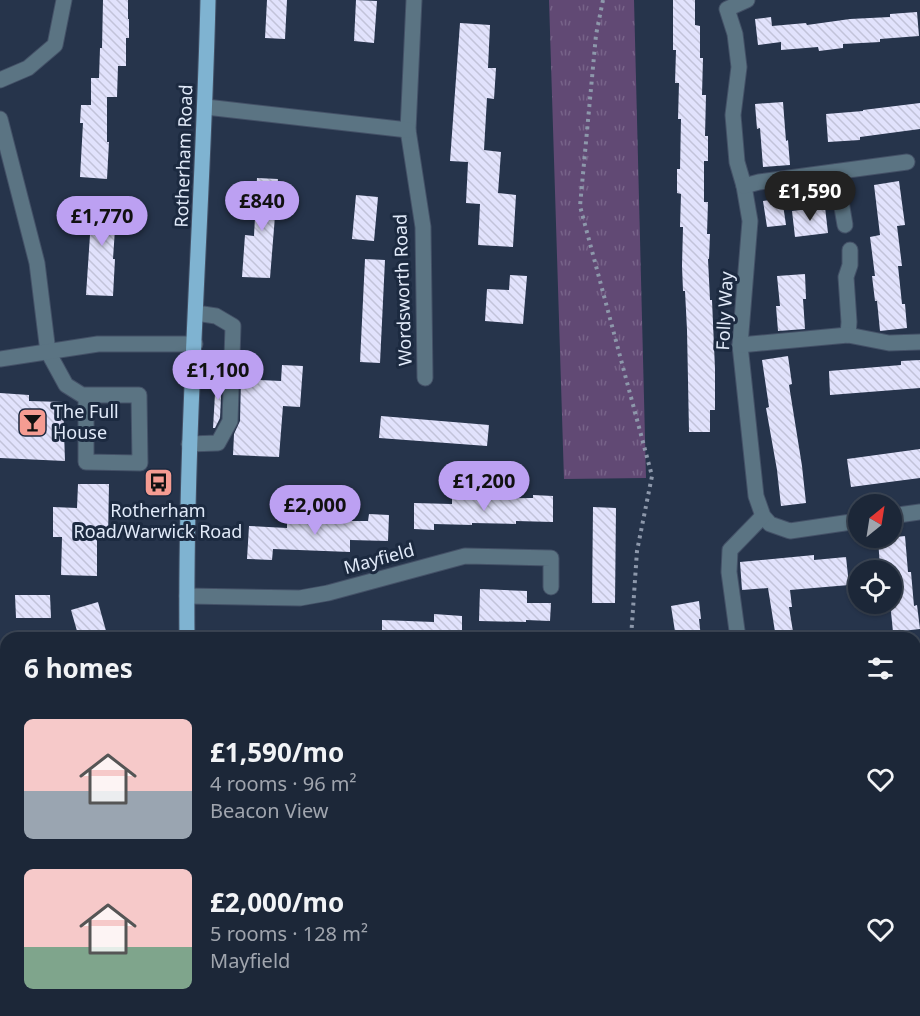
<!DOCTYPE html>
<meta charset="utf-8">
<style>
body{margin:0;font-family:"Noto Sans",sans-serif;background:#252f40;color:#f1f3f6;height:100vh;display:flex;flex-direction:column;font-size:22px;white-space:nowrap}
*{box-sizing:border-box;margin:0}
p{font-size:20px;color:#a0a5ae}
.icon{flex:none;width:33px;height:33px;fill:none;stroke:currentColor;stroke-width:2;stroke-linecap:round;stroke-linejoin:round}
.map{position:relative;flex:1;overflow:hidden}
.sheet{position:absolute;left:0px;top:632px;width:921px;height:386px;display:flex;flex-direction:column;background:#1c2738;border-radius:18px 18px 0 0;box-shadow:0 2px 4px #0004,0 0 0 2px #3a4453}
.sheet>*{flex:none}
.needle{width:39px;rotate:30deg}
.tools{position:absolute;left:848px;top:494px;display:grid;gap:12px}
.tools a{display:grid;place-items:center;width:54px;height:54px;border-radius:50%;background:#1c2738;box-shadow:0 2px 4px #0004,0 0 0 2px #3a4453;font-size:30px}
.price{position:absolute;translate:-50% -51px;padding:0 14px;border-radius:21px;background:#bca0f2;color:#111;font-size:20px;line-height:39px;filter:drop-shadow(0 2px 3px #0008)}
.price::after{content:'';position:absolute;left:50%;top:36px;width:18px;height:14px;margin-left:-9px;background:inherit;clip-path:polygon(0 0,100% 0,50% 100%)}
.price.current{background:#222;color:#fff}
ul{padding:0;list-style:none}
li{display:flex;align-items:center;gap:18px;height:150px;padding:0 24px}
li span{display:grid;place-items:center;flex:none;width:168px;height:120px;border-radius:9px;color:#555}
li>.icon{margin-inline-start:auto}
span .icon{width:72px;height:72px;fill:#fffc;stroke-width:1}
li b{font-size:26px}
h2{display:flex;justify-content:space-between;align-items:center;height:72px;padding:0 24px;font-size:26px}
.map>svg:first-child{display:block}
.grass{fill:url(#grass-tufts)}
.cemetery{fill:url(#cemetery-stones)}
.building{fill:url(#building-back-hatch)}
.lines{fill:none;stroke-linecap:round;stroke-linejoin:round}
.minor-casing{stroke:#445167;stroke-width:17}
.major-casing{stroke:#445167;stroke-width:17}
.path{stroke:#8d98ab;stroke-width:4;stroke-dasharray:3 4.5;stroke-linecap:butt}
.minor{stroke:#5b7483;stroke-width:15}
.major{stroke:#7fb3d1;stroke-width:15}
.labels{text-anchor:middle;stroke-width:6;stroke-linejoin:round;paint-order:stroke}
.street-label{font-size:18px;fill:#e1eaf9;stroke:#1c2a40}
.poi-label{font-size:18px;fill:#e1eaf9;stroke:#1c2a40;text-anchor:start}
</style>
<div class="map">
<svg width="920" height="1016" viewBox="0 0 920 1016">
<defs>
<pattern id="grass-tufts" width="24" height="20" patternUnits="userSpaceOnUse" patternTransform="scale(1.5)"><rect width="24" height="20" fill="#614974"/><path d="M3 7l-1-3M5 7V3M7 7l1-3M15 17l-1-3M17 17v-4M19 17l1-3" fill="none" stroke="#776389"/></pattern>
<pattern id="cemetery-stones" width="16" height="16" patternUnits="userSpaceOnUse" patternTransform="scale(1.5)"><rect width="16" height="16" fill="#614974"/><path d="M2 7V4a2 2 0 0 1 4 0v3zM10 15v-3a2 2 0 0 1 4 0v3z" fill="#776389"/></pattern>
<pattern id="building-back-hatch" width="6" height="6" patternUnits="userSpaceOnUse" patternTransform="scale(1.5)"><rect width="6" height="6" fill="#e1e2fc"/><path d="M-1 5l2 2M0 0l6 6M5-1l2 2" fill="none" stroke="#c2c3d9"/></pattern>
</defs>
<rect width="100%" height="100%" fill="#26344b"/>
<g class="grass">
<path d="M549,0H634L646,478L564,479Z"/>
<path d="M920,718V906L915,908V723Z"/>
</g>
<path class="cemetery" d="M920,906V1016H563L579,1011H915V908Z"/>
<g class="building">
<path d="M103,0H128V19H129V38H126V66H118L117,97H107V142H109L107,179L80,177L83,123H80L81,105H91V78H99L100,48H102Z"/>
<path d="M267,0H287L285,39L265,38Z"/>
<path d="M356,0L377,1L374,43L354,41Z"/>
<path d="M673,0H695V25L700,26V58H703L702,95H706L705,136H708V161H704V202H708L707,234H710L709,259H708L710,300H712L715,369V410H710V432H689L687,330L685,291H683L682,266L683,227H680L681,194L677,193V169H680L681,119H678L679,83H675L676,50H673Z"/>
<path d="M917,12L919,36L880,39V42L843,44V48L819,51L818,47L781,50V42L758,45L755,19L771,17L772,26L806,23L807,25L850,19L890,17V14Z"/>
<path d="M460,23L490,25L488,68H496L494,99L487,98L484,150L501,152L498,193L516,195L513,247L478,245L480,204L466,203L468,162L450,161Z"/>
<path d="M783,102L786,141L788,140L790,165L763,167L760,128L757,129L755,104Z"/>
<path d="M920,103V129L860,137V140L828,142L826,114L863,111V110Z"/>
<path d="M257,178L278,179L270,278L242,277L245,235L254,236Z"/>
<path d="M899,181L905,225L897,226L902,266H898L902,304H905L907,328L880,331L877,301H875L872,276H875L870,237L880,235L874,185Z"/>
<path d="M356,195L378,197L374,241L352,239Z"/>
<path d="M90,198L117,199L113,259H115L113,296L86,295L90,235H88Z"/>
<path d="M782,198L786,225L767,227L763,201Z"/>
<path d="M825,207L828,233L795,237L792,211Z"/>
<path d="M365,259L385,260L380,363L360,362Z"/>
<path d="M805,274L806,299H803L805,329L778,331L776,306H780L777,276Z"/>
<path d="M510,275L527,276L523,324L485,321L487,289L509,290Z"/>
<path d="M788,356L792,384L789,385L802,466L806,503L781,506L777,470L766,408L769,407L762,360Z"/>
<path d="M920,360V388L830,395L829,371L901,365V361Z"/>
<path d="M282,365L303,366L300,407L283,406L279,457L233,455L234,434L240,421L241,379L281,381Z"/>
<path d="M216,377H222L220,418L215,428H213Z"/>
<path d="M0,393L29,395V401L63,402L65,461L0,458Z"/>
<path d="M381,416L489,425L487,446L379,438Z"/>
<path d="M920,449V478L851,487L847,459Z"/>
<path d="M78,484H109L108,539L97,538V576L61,575L62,537H53V507L77,508Z"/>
<path d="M533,495L553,496V522L516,521V524L472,523V525L434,524V530L414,529V503L452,504V499L533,498Z"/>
<path d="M593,507L616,508L615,603H592Z"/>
<path d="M369,514L389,515L388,541L350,540V552L273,549L272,560L247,559L249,526L287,528V517L312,519V521H368Z"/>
<path d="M905,536L908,572H911L914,606L917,605L920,629L893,632L891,612V566L880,567L878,539Z"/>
<path d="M814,555V560L846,557L849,585L790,590L792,607H789L794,638H776L768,588L742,590L740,562Z"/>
<path d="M480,589L527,591V603H551L550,621L526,620V622L479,621Z"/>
<path d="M15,595H50L51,618H16Z"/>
<path d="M699,601L701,619H699L701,638H676L671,606Z"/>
<path d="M98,602L108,638H79L71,610Z"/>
<path d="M434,614L462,616V638H382V620L434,622Z"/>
</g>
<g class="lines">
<defs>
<g id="minor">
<path d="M414,0L408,130L423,227L425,378"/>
<path d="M747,0L727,9L735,34L739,67L733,115L737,162L744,186L750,221L740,345L756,496L763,516L770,524L790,531L858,521"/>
<path d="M0,80L28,68L55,45L64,0"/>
<path d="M206,107L408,130"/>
<path d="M0,119L37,263L48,352L66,385L82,395H139L140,463L86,462V395"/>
<path d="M836,172L845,225"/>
<path d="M744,186L759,182L907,162"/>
<path d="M848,335L849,322L846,277L850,265V250"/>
<path d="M740,345L848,335L889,343L920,342"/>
<path d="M0,359L98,344H195"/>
<path d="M189,444L218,443L230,421L233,326L216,316L196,313"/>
<path d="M891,516L920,512"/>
<path d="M187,596L300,598L328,593L465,556L551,558V587"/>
<path d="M738,638L729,572L730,550L763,516"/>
<path d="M0,684L6,683"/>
<path d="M0,863H6"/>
<path d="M915,919L920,917"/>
<path d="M0,963H6"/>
<path d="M391,1016V1011"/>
<path d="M625,1016L635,1011"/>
</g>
<g id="major">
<path d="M187,638C185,425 203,213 208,0"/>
<path d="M191,1011V1016"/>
</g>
</defs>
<use href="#minor" class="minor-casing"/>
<use href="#major" class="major-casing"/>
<g class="path">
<path d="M603,0L596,35L580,206L652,476L637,551L631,638"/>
<path d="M915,747H920"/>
</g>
<use href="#minor" class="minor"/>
<use href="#major" class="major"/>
</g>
<defs>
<symbol id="bar-square" viewBox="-11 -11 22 22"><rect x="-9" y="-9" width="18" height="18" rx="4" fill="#f59c92" stroke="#1c2a40"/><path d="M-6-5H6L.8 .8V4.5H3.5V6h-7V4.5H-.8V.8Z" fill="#111"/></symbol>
<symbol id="bus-square" viewBox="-11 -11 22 22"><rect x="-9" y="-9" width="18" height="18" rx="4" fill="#f59c92" stroke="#1c2a40"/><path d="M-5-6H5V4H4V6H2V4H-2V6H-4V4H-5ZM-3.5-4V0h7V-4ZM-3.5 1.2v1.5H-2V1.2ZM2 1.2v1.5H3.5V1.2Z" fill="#111"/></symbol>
</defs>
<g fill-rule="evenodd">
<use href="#bar-square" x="16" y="406" width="33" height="33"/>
<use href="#bus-square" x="142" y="466" width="33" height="33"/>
</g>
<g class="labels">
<g class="street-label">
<text transform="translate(184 156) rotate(-88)" y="6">Rotherham Road</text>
<text transform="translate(403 290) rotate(-92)" y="6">Wordsworth Road</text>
<text transform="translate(725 311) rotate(-87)" y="6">Folly Way</text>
<text transform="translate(379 559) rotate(-15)" y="6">Mayfield</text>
</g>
<g class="poi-label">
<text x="53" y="418">The Full<tspan x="53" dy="21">House</tspan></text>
<text x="158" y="517" text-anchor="middle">Rotherham<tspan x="158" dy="21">Road/Warwick Road</tspan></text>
</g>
</g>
</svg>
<div class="tools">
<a><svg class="needle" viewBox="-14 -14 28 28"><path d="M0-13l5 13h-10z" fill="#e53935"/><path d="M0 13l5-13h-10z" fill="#a0a5ae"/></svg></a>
<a><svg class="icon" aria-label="locate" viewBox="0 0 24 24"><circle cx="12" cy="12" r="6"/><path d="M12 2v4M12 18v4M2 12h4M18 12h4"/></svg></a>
</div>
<b class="price current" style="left:810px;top:222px">£1,590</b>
<b class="price" style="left:262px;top:232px">£840</b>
<b class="price" style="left:102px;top:247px">£1,770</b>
<b class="price" style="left:218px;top:401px">£1,100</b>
<b class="price" style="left:484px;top:512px">£1,200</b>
<b class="price" style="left:315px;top:536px">£2,000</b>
<section class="sheet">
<h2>6 homes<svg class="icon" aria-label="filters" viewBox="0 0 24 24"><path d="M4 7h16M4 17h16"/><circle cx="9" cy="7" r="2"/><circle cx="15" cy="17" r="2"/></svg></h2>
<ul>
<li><span style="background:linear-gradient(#f6c9c9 60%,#9aa5b1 0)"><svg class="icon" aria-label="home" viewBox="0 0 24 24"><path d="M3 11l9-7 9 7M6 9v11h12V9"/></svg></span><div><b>£1,590/mo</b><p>4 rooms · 96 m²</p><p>Beacon View</p></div><svg class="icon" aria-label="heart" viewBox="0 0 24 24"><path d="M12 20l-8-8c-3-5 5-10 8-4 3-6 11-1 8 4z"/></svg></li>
<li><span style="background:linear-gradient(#f6c9c9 65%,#7fa58c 0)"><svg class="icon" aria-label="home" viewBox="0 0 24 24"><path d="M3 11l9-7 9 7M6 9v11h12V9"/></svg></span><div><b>£2,000/mo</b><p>5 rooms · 128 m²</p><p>Mayfield</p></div><svg class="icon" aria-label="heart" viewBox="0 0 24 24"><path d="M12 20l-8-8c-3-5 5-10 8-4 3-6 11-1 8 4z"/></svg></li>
</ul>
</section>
</div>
